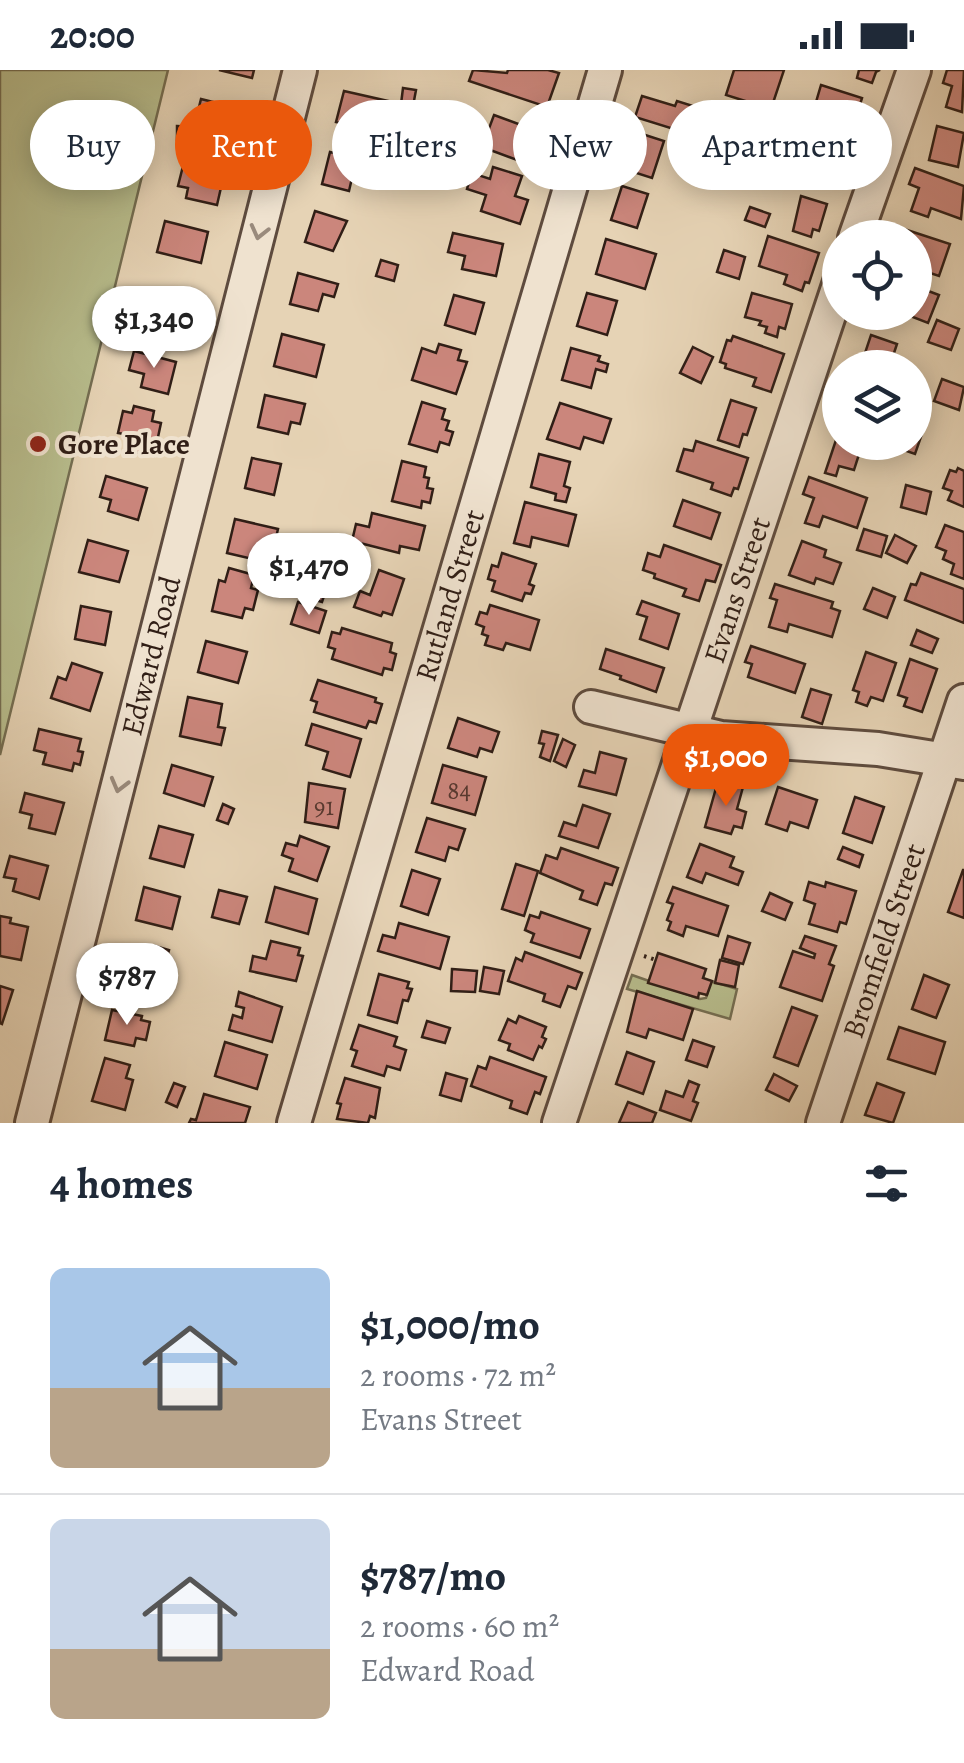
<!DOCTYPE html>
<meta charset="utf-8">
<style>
body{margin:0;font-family:Alegreya,serif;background:#f6f6f7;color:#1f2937;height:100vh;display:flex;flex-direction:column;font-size:38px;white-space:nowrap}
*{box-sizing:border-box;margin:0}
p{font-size:32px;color:#747a83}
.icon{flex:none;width:55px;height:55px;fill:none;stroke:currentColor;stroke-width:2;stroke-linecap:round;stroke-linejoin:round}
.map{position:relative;height:1053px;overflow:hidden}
.sheet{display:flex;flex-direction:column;background:#fff;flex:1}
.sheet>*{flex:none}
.banner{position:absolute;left:30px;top:30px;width:905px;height:90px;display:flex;gap:20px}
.controls{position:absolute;left:822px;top:150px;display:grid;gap:20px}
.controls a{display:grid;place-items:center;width:110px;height:110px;border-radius:50%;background:#fff;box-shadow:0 5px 25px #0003;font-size:50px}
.price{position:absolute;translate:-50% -85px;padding:0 22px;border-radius:35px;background:#fff;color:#222;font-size:32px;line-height:65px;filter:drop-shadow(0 2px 5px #0008)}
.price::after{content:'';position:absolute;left:50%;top:60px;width:30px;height:22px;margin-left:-15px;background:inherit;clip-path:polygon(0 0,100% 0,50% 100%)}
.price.current{background:#ea580c;color:#fff}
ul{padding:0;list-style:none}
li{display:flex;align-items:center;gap:30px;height:250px;padding:0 50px}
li+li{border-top:2px solid #e0e1e3}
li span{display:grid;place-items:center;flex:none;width:280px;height:200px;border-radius:15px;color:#555}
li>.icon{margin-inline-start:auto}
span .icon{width:120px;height:120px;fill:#fffc;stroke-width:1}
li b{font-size:42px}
h2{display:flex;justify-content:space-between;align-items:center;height:120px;padding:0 50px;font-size:42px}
.tag{padding:0 35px;border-radius:45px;background:#fff;box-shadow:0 5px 25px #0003;font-size:35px;line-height:90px}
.tag.current{background:#ea580c;color:#fff}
.status{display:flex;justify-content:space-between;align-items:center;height:70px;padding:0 50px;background:#fff;direction:ltr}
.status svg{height:28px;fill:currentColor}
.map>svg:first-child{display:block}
.green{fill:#b7bc8c;stroke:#746d51;stroke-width:2.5}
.building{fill:#cb867c;stroke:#301e16;stroke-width:2.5}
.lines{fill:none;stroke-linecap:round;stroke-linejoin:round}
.minor-casing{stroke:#5e4b3e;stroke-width:38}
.path{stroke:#301e16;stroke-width:4;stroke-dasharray:2.5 5;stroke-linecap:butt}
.minor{stroke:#efe2cf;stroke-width:32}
.oneway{stroke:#998a7c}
.poi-dot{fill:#8f2418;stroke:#efe2cf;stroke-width:4}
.labels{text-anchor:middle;stroke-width:8;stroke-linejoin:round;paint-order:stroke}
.number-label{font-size:25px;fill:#573830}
.poi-label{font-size:30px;font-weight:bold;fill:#301e16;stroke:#efe2cf;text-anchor:start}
.street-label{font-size:30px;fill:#301e16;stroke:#efe2cf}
</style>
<div class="status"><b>20:00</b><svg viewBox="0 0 49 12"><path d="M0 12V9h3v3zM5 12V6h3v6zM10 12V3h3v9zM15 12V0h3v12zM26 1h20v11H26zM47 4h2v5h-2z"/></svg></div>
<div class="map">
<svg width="964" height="1053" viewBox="0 0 964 1053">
<rect width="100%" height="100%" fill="#e6d3b5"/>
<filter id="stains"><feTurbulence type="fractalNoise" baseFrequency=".002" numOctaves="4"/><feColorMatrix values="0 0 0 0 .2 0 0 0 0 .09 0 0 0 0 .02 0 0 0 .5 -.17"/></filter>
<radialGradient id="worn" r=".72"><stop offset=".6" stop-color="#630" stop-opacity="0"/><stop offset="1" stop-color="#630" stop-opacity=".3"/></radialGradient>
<g class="green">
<path d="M0,0H168L0,685Z"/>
<path d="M632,905L700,929L706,928L711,911L737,919L730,949L627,919Z"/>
</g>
<g class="building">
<path d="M219,0H254L252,8Z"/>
<path d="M473,0L507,3L508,0H548L559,3L547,37L469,11Z"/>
<path d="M734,0H784L771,39L726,25Z"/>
<path d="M859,0H880L876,2L872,13L857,8Z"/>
<path d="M947,0H964L962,42L946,37L952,16L943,13Z"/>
<path d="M821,15L862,28L854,54L850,52L847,62L824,54L828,43L814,39Z"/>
<path d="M403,18L416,20L413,36L401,34Z"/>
<path d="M344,21L388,31L380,62L336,52Z"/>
<path d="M642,26L675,36L677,31L709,41L707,47L715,50L709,70L635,47Z"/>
<path d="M201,29L241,39L233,71L205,64L208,52L196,49Z"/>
<path d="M414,38L430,42L424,66L408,62Z"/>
<path d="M494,45L540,62L528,94L482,77Z"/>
<path d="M177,56L194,57V70H177Z"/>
<path d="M937,56L964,63L958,97L929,90Z"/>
<path d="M803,61L854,79L841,117L824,111L827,103L786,88L793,69L799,72Z"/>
<path d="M639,63L664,71L652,108L627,100Z"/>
<path d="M760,75L782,83L775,105L753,98Z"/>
<path d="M330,82L361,90L357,109L352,108L349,121L322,114Z"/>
<path d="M185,88L200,92L198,98L225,100L217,135L186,128L188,118L178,116Z"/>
<path d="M493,97L522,106L515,126L528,130L520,154L481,141L486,125L467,119L472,103L490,109Z"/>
<path d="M915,98L964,116L961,149L931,138L928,147L911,141L919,118L909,114Z"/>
<path d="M622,116L648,124L637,158L611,150Z"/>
<path d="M801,126L827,134L819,161L813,159L811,167L793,161Z"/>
<path d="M750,137L770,144L765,157L745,150Z"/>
<path d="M315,141L347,151L333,181L305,172Z"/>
<path d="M165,151L208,162L201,193L157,182Z"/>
<path d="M907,160L950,174L939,206L915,198V168H905Z"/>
<path d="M453,163L503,174L496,206L462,199L465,186L448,182Z"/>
<path d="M768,166L819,183L809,213L805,212L802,221L784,214L787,205L759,196Z"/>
<path d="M606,169L656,184L645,219L596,204Z"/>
<path d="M724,180L745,187L739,209L717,202Z"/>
<path d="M381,190L398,195L394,211L376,206Z"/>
<path d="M298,203L338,214L334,227L323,224L318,241L290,234Z"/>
<path d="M915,216L939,225L928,253L900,242H915Z"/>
<path d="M165,221L193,228L186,260L157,253Z"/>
<path d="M587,223L617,231L607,265L577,256Z"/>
<path d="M752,223L792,234L785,259L779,257L777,267L765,263L767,257L759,255L761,251L745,247Z"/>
<path d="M454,225L484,233L475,264L445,255Z"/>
<path d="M877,242H894L890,252L875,246Z"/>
<path d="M937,250L959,259L951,280L928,272Z"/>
<path d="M282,264L324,275L316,307L274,296Z"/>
<path d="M871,265L897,274L889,298L874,294L873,298H860Z"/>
<path d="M733,266L784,284L771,322L753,316L756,308L725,298L726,294L720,292L727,270L731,271Z"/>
<path d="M439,274L461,280L458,290L467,292L456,324L412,310L422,278L436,283Z"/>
<path d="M693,277L713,287L701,313L680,303Z"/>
<path d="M571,278L600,286L598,291L608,294L606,302L596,299L591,318L562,310Z"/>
<path d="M134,281L176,292L168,324L141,317L144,304L129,300Z"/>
<path d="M942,309L964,317L959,340L934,331Z"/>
<path d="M265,325L305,334L300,354L291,352L288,364L258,357Z"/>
<path d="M731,330L756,338L747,365L743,364L739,377L718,370Z"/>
<path d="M422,332L445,339L442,349L449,351L446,360L453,362L449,375L440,372L437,382L409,374Z"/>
<path d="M560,333L611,349L603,373L584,367L580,379L547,369Z"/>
<path d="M134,336L154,341L152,351L161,353L154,386L126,380L130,365L118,363L123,341L132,343Z"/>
<path d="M915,358L923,361L915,384L892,376L893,372H915Z"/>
<path d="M837,367L840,372L862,375L854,400L839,396L836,406L825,403Z"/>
<path d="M696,371L748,388L738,419L734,418L731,426L711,419L713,413L677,401L684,379L693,381Z"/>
<path d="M539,384L570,392L564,416L570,418L566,432L555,430L556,424L531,417Z"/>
<path d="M252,388L281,394L274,425L245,418Z"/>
<path d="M402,391L426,397L424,407L429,408L427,418L433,419L430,433L422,431L421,438L392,431Z"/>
<path d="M958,398L964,401V437L948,430L952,421L943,418L950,400L956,402Z"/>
<path d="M106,406L147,418L138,450L108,441L111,430L100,427Z"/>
<path d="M809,407L867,428L857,458L823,446L819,457L805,453L814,428L803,424Z"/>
<path d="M906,415L931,422L926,444L901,437Z"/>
<path d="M683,430L720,443L711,469L674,456Z"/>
<path d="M525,432L576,445L568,476L532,467L530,477L514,473Z"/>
<path d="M372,443L425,456L419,480L400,476L399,483L352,471L356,454L369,457Z"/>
<path d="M235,449L278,459L270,493L227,483Z"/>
<path d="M945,455L964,462V509L951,504L954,494L943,489L946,481L936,477Z"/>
<path d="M864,459L887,466L881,487L857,480Z"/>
<path d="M895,465L916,476L907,493L886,483Z"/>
<path d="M88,470L128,481L119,512L79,502Z"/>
<path d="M802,471L826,480L824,487L841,493L833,514L816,508L814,514L789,505Z"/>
<path d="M664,475L721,495L715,512L706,510L699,531L683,526L686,519L654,508L655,504L643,500L648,483L660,487Z"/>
<path d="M502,483L536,494L529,514L534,516L531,524L525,523L522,531L492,521L495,511L488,509L492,495L498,497Z"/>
<path d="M229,498L254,505L251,518L258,520L253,540L245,538L242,548L212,541L219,510L225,512Z"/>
<path d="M379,500L404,509L392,545L383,542L381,546L354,537L360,521L370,525Z"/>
<path d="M921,503L964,519V553L905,530L911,514L916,515Z"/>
<path d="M306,507L328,514L322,532L300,526Z"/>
<path d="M775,514L833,532L831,538L840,541L832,567L789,554L787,562L769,557L777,530L770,528Z"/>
<path d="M873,518L895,527L887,548L864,539Z"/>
<path d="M642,531L679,544L668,579L640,569L647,547L637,544Z"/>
<path d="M298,532L326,541L319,563L291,554Z"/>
<path d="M490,535L539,550L530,580L506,573L503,580L485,575L488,566L482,564L484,557L476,554L480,542L487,544Z"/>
<path d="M81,536L111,542L105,575L75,569Z"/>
<path d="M342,558L392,573L390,582L396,584L392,600L384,598L382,605L332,589L335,579L328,577L332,562L340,564Z"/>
<path d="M917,560L938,569L932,583L911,575Z"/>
<path d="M206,571L247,582L238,613L198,602Z"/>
<path d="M751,576L805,594L795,623L748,607L752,594L745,592Z"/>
<path d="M606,579L664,598L656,622L620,609L621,606L600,599Z"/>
<path d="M866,582L896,593L883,631L871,627L867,636L856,632L859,622L853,620Z"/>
<path d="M910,589L937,599L922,642L904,636L907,628L898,625Z"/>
<path d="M72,593L102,603L90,641L51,628L58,607L66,610Z"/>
<path d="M318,610L376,628L375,632L382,634L376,653L369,651L366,658L314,642L317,632L311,630Z"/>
<path d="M811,619L831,625L822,654L802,647Z"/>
<path d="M188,627L222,634L218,657L225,658L221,675L180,666Z"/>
<path d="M458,648L499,662L492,682L480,678L477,687L448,678Z"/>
<path d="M312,654L361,669L350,707L323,699L328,682L306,675Z"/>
<path d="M39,659L81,669L78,681L83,682L80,695L74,693L72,701L43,694L46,683L34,680Z"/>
<path d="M542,661L558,665L550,691L540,687L544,674L539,673Z"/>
<path d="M563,669L575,675L566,697L554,691Z"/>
<path d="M600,682L626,689L616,725L579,716L584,700L595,703Z"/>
<path d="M172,695L213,707L204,736L164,723Z"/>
<path d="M443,695L486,707L475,745L432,733Z"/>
<path d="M718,711L743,717L737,739L746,742L742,758L734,756L731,764L705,757Z"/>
<path d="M309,713L345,719L338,758L305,752Z"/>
<path d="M778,717L817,730L808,758L790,752L787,761L766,754Z"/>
<path d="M25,723L64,733L55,764L29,758L32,745L20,742Z"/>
<path d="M855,727L884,737L872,773L843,763Z"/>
<path d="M223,734L234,739L228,754L217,750Z"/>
<path d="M583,735L610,744L598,778L559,766L564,752L576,756Z"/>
<path d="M427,748L465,759L458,780L449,777L445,791L416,782Z"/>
<path d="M159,756L193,765L184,797L150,788Z"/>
<path d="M300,766L329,777L317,811L289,801L293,789L282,785L286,773L297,776Z"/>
<path d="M700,774L734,787L730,797L743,802L738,815L706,803L702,813L687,807Z"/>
<path d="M843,777L863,785L859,797L838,789Z"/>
<path d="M561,778L618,798L612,815L605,813L597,835L580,829L583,821L540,803L546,785L557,789Z"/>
<path d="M10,786L48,796L39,829L13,821L16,809L4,807Z"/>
<path d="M516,794L538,801L524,846L502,839Z"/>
<path d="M412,800L440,809L428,845L401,836Z"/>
<path d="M963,800H964V848L948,842Z"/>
<path d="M809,812L825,817L826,812L856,821L846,854L840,852L837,862L809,854L815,834L804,830Z"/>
<path d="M144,817L180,827L172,859L136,850Z"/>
<path d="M275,817L317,829L308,864L266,852Z"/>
<path d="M673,817L728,836L718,866L686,856L683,866L668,860L671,852L667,850L673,834L667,832Z"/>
<path d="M219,820L247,827L239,854L212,847Z"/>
<path d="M770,823L792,833L785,850L762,841Z"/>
<path d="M541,842L590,859L580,888L531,872L534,864L525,860L530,845L539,848Z"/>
<path d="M0,846L11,848L10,853L28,857L21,890L0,886Z"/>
<path d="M399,853L449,867L440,899L378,881L383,865L395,868Z"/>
<path d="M728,866L750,873L743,894L722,888Z"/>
<path d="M805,866L836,876L829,894L834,896L822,931L780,917L793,881L814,888L815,884L800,878Z"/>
<path d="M271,871L300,878L298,885L303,886L296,911L250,901L253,886L266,889Z"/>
<path d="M155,876L169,880L161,909L151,906L148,917L121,910L129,880L152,886Z"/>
<path d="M525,882L582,903L576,919L568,916L560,937L543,931L545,924L508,911L516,888L522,891Z"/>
<path d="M658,883L706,899L703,908L712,911L707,925L699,923L698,928L648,913Z"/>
<path d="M720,890L739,895L735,917L715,913Z"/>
<path d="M484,897L504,901L499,924L480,921Z"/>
<path d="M452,899L477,901L475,922L451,921Z"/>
<path d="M379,904L409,912L407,918L412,919L408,931L403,930L397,953L368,945Z"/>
<path d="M924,905L949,915L936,948L912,939Z"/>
<path d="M0,916L13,920L2,954L0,953Z"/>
<path d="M637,921L693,939L683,970L649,959L646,968L627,962Z"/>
<path d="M239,922L282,937L272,972L229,960L233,945L242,948L244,938L236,936Z"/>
<path d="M792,937L817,946L798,996L774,987Z"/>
<path d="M112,940L142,946L141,950L150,952L146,970L136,968L134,976L105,970Z"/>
<path d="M519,946L546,957L542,967L546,969L542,978L539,976L533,990L508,980L510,974L499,970L508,949L516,953Z"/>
<path d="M427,951L450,958L445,973L422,967Z"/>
<path d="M359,955L397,967L394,976L406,980L400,1000L387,996L384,1006L352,996L357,981L351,979Z"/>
<path d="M899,957L945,972L935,1004L888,989Z"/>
<path d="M693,970L714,977L707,997L686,990Z"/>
<path d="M225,972L267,985L257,1019L215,1006Z"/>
<path d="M627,982L654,992L643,1024L616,1014Z"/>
<path d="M490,987L546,1007L540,1024L535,1022L527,1044L510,1038L512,1031L471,1016L478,996L486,999Z"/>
<path d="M105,988L130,995L126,1008L133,1010L125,1040L92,1031Z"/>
<path d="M446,1003L467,1009L461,1031L440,1025Z"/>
<path d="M774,1004L797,1016L789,1031L766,1020Z"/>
<path d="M345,1008L380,1018L375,1048L370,1046L368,1053L337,1049L341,1034L337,1033Z"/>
<path d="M689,1011L699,1015L693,1031L698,1033L691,1051L660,1040L666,1021L683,1027Z"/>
<path d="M174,1013L185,1017L177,1037L166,1032Z"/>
<path d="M877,1013L904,1023L893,1053L865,1045Z"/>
<path d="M204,1024L250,1037L245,1053H189L191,1049L196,1050Z"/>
<path d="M628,1032L656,1043L652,1053H619Z"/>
</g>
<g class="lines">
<defs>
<g id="minor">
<path d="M855,168L914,0"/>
<path d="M591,637L721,668L878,679L964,693"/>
<path id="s1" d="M32,1053L300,0"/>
<path id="s2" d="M294,1053L605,0"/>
<path id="s3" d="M559,1053L840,212"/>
<path id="s4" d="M823,1053L964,631"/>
</g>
</defs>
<use href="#minor" class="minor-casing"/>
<path class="path" d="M644,886L656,890"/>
<use href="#minor" class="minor"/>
</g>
<defs><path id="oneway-chevron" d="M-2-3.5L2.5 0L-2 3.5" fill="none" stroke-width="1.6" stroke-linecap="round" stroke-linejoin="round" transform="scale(2.5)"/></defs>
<g class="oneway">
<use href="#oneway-chevron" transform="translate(259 162) rotate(104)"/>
<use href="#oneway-chevron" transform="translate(119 715) rotate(105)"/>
</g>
<circle class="poi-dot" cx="38" cy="374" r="10"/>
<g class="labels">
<g class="number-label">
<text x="459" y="729">84</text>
<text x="324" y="745">91</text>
</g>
<g class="poi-label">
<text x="58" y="384">Gore Place</text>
</g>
<g class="street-label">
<text dy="10" stroke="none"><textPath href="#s3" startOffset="562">Evans Street</textPath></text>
<text dy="10" stroke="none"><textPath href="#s2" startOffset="550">Rutland Street</textPath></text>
<text dy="10" stroke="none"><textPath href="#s1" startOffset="482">Edward Road</textPath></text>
<text dy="10" stroke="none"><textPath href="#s4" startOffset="192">Bromfield Street</textPath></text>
</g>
</g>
<rect width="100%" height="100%" filter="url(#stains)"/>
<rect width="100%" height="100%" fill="url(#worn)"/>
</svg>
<div class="controls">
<a><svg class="icon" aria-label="locate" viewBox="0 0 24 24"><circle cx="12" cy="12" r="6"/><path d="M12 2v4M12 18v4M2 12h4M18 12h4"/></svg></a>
<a><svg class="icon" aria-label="layers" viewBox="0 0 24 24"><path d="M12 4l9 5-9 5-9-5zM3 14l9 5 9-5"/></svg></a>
</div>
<b class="price" style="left:154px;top:301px">$1,340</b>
<b class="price" style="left:309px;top:548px">$1,470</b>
<b class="price current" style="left:726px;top:739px">$1,000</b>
<b class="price" style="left:127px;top:958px">$787</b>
<div class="banner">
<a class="tag">Buy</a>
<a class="tag current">Rent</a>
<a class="tag">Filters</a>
<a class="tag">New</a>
<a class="tag">Apartment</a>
</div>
</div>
<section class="sheet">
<h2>4 homes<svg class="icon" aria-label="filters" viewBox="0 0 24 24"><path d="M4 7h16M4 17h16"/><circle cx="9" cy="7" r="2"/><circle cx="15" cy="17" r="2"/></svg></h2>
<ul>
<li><span style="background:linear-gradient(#a9c7e8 60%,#b9a48a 0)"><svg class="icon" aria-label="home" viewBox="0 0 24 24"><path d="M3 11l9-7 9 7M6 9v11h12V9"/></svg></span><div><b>$1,000/mo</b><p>2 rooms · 72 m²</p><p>Evans Street</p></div></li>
<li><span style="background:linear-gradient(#c9d6e8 65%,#b9a48a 0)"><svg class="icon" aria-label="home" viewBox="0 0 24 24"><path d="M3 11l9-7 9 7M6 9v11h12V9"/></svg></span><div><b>$787/mo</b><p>2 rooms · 60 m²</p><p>Edward Road</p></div></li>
</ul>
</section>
